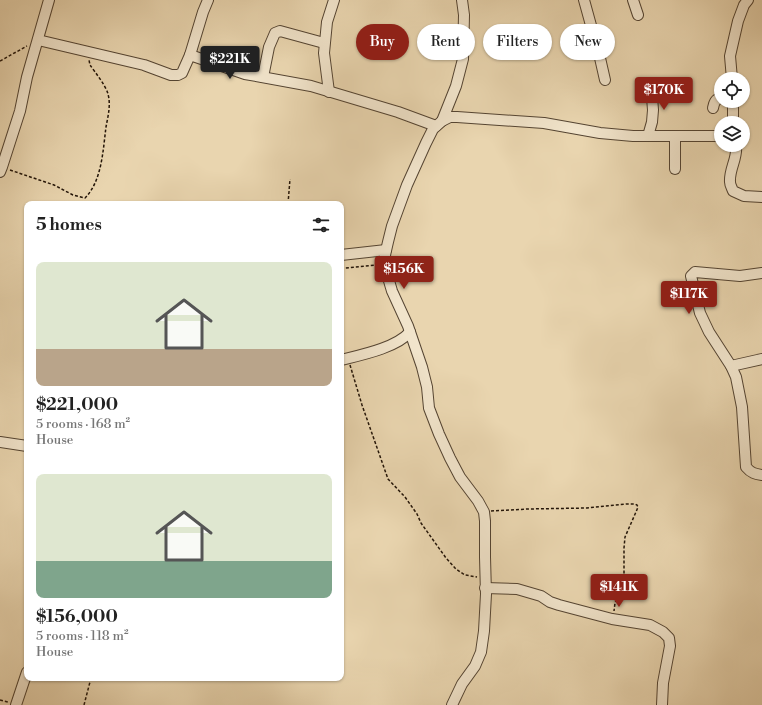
<!DOCTYPE html>
<meta charset="utf-8">
<style>
body{margin:0;font-family:"Libre Bodoni",serif;background:#f2f2f2;color:#222;height:100vh;display:flex;flex-direction:column;font-size:15px;white-space:nowrap}
*{box-sizing:border-box;margin:0}
p{font-size:13px;color:#767676}
.icon{flex:none;width:22px;height:22px;fill:none;stroke:currentColor;stroke-width:2;stroke-linecap:round;stroke-linejoin:round}
.map{position:relative;flex:1;overflow:hidden}
.sheet{position:absolute;left:24px;top:201px;width:320px;height:480px;display:flex;flex-direction:column;background:#fff;border-radius:8px;box-shadow:0 1px 3px #0004}
.sheet>*{flex:none}
.guide{position:absolute;left:356px;top:24px;width:346px;height:36px;display:flex;gap:8px}
.controls{position:absolute;left:714px;top:72px;display:grid;gap:8px}
.controls a{display:grid;place-items:center;width:36px;height:36px;border-radius:50%;background:#fff;box-shadow:0 1px 3px #0004;font-size:20px}
.price{position:absolute;translate:-50% -34px;padding:0 9px;border-radius:4px;background:#8f2418;color:#fff;font-size:13px;line-height:26px;filter:drop-shadow(0 1px 2px #0008)}
.price::after{content:'';position:absolute;left:50%;top:24px;width:12px;height:9px;margin-left:-6px;background:inherit;clip-path:polygon(0 0,100% 0,50% 100%)}
.price.on{background:#222;color:#fff}
ul{padding:0;list-style:none}
li{display:grid;align-content:center;gap:8px;height:212px;padding:0 12px}
li span{display:grid;place-items:center;height:124px;border-radius:8px;color:#555}
li>.icon{margin-inline-start:auto}
span .icon{width:72px;height:72px;fill:#fffc;stroke-width:1}
li b{font-size:17px}
h2{display:flex;justify-content:space-between;align-items:center;height:48px;padding:0 12px;font-size:17px}
.tag{padding:0 14px;border-radius:18px;background:#fff;box-shadow:0 1px 3px #0004;font-size:14px;line-height:36px}
.tag.on{background:#8f2418;color:#fff}
.map>svg:first-child{display:block}
.lines{fill:none;stroke-linecap:round;stroke-linejoin:round}
.minor-casing{stroke:#544432;stroke-width:12}
.path{stroke:#221408;stroke-width:1.5;stroke-dasharray:3 2;stroke-linecap:butt}
.minor{stroke:#f1e4cb;stroke-width:10}
</style>
<div class="map">
<svg width="762" height="705" viewBox="0 0 762 705">
<rect width="100%" height="100%" fill="#e9d5af"/>
<filter id="stains"><feTurbulence type="fractalNoise" baseFrequency=".005" numOctaves="4"/><feColorMatrix values="0 0 0 0 .2 0 0 0 0 .09 0 0 0 0 .02 0 0 0 .5 -.17"/></filter>
<radialGradient id="worn" r=".72"><stop offset=".6" stop-color="#630" stop-opacity="0"/><stop offset="1" stop-color="#630" stop-opacity=".3"/></radialGradient>
<g class="lines">
<defs>
<g id="minor">
<path d="M584,0L600,58L605,80"/>
<path d="M633,0L638,15"/>
<path d="M38,40L144,65L171,75H178L182,73L190,55L245,74L311,86L398,112L436,126"/>
<path d="M190,55L203,12L208,0"/>
<path d="M263,77L269,47L275,33L280,31L324,43"/>
<path d="M732,79L730,56L738,21L744,5L748,0"/>
<path d="M329,92L324,53L327,22L334,0"/>
<path d="M733,101V123"/>
<path d="M713,108C714,103 715,99 721,98"/>
<path d="M442,121L456,86L463,59L464,15L462,0"/>
<path d="M648,136L652,122L653,110L651,84"/>
<path d="M675,136V169"/>
<path d="M736,145C738,158 729,169 730,182C730,185 732,188 733,191L744,196L762,197"/>
<path d="M0,172L2,167L20,111L27,77L49,0"/>
<path d="M341,255L386,250"/>
<path d="M762,273L740,276L695,272L691,276L700,313L709,332L731,366L736,377L742,407L746,467C751,473 755,474 762,475"/>
<path d="M341,360C361,355 396,348 410,332"/>
<path d="M731,366L762,359"/>
<path d="M0,442L27,446"/>
<path d="M485,588L517,589L541,596L550,602L559,605L612,619L650,625L663,632L669,638L670,646L663,683L662,705"/>
<path d="M16,705L27,672"/>
<path d="M452,705L462,684L475,666L481,652L484,631L486,594L485,557V521L484,512L478,501L460,477L450,458L439,434L429,408L427,387L422,367L408,326L392,291L387,274L385,255L388,242L392,226L407,185L426,143L433,129L442,121L450,117H457L544,123L600,133L633,136H721"/>
</g>
</defs>
<use href="#minor" class="minor-casing"/>
<g class="path">
<path d="M0,61L27,46"/>
<path d="M10,170L54,185L73,195L85,198C102,181 103,150 106,127C108,116 111,105 108,94C106,86 95,72 90,65L89,60"/>
<path d="M288,204L290,179"/>
<path d="M341,267L345,268L377,265"/>
<path d="M350,365L362,405L388,479L405,497L417,514L421,523L446,558L456,569L465,575L477,577"/>
<path d="M491,511L528,509L587,508L626,504H635L637,505L638,507L636,512L625,537L624,548V580L615,603L614,611"/>
<path d="M0,700L8,702"/>
<path d="M84,705L91,678"/>
</g>
<use href="#minor" class="minor"/>
</g>
<rect width="100%" height="100%" filter="url(#stains)"/>
<rect width="100%" height="100%" fill="url(#worn)"/>
</svg>
<div class="controls">
<a><svg class="icon" aria-label="locate" viewBox="0 0 24 24"><circle cx="12" cy="12" r="6"/><path d="M12 2v4M12 18v4M2 12h4M18 12h4"/></svg></a>
<a><svg class="icon" aria-label="layers" viewBox="0 0 24 24"><path d="M12 4l9 5-9 5-9-5zM3 14l9 5 9-5"/></svg></a>
</div>
<b class="price on" style="left:230px;top:80px">$221K</b>
<b class="price" style="left:664px;top:111px">$170K</b>
<b class="price" style="left:404px;top:290px">$156K</b>
<b class="price" style="left:689px;top:315px">$117K</b>
<b class="price" style="left:619px;top:608px">$141K</b>
<div class="guide">
<a class="tag on">Buy</a>
<a class="tag">Rent</a>
<a class="tag">Filters</a>
<a class="tag">New</a>
</div>
<section class="sheet">
<h2>5 homes<svg class="icon" aria-label="filters" viewBox="0 0 24 24"><path d="M4 7h16M4 17h16"/><circle cx="9" cy="7" r="2"/><circle cx="15" cy="17" r="2"/></svg></h2>
<ul>
<li><span style="background:linear-gradient(#dfe7d0 70%,#b9a48a 0)"><svg class="icon" aria-label="home" viewBox="0 0 24 24"><path d="M3 11l9-7 9 7M6 9v11h12V9"/></svg></span><div><b>$221,000</b><p>5 rooms · 168 m²</p><p>House</p></div></li>
<li><span style="background:linear-gradient(#dfe7d0 70%,#7fa58c 0)"><svg class="icon" aria-label="home" viewBox="0 0 24 24"><path d="M3 11l9-7 9 7M6 9v11h12V9"/></svg></span><div><b>$156,000</b><p>5 rooms · 118 m²</p><p>House</p></div></li>
</ul>
</section>
</div>
